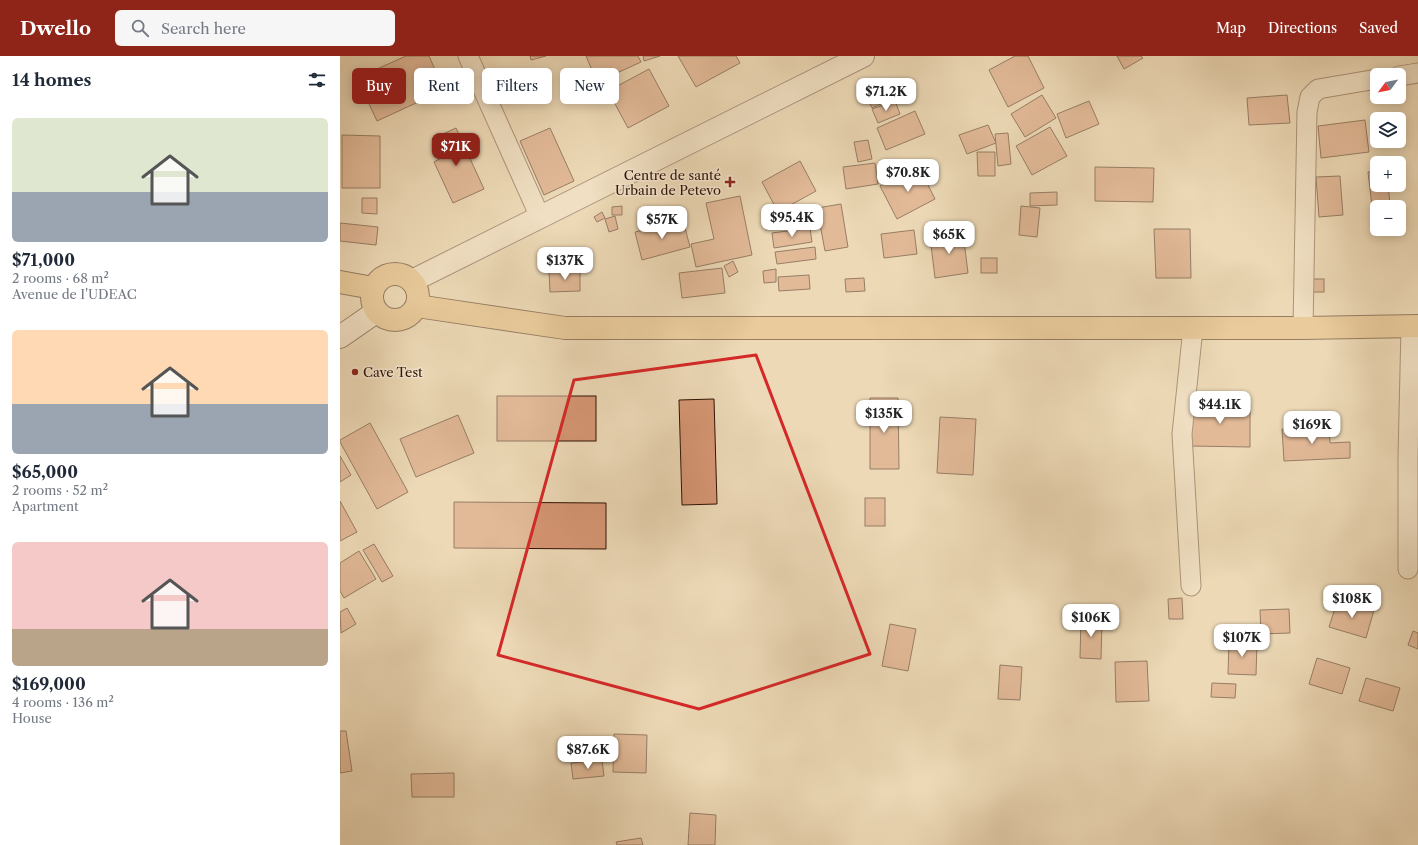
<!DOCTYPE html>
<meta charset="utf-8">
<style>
body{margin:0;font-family:"Libre Caslon Text",serif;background:#f6f6f7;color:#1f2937;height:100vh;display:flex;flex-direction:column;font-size:15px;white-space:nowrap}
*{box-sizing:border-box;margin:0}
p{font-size:13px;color:#747a83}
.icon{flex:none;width:22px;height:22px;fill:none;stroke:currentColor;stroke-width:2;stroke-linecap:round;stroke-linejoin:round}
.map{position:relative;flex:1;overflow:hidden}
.sheet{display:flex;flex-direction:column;background:#fff;width:340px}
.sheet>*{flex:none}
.top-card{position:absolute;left:12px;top:12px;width:380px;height:36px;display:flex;gap:8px}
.needle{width:26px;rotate:238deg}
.tools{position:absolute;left:1030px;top:12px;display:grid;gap:8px}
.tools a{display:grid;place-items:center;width:36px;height:36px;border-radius:6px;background:#fff;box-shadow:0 2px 10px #0003;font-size:20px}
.price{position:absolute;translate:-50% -34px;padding:0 9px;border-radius:8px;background:#fff;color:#222;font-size:13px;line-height:26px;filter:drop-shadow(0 1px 2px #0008)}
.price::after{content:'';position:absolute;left:50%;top:24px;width:12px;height:9px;margin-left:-6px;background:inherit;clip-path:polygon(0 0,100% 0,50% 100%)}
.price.selected{background:#8f2418;color:#fff}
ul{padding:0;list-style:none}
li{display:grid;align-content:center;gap:8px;height:212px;padding:0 12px}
li span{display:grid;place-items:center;height:124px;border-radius:6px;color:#555}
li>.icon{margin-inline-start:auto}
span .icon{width:72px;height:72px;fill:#fffc;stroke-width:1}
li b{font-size:17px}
h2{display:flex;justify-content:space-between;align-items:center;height:48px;padding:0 12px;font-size:17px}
.tag{padding:0 14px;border-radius:6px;background:#fff;box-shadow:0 2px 10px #0003;font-size:14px;line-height:36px}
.tag.selected{background:#8f2418;color:#fff}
header{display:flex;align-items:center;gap:24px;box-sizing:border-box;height:56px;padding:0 20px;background:#8f2418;color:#fff}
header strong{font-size:19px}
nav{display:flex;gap:22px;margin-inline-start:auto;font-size:14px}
.search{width:280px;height:36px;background:#f6f6f7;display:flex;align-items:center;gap:10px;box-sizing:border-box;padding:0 14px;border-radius:6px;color:#747a83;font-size:15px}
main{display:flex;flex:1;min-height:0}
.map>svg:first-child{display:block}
.building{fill:#d69674;stroke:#2f1003}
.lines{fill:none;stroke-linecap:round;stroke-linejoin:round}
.minor-casing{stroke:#5e4230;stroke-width:21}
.tertiary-casing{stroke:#5e4230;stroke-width:24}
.secondary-casing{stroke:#2f1003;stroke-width:24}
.primary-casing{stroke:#2f1003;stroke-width:24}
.minor{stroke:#f3e6d0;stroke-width:19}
.tertiary{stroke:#f3e6d0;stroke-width:22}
.secondary{stroke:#f3e6d0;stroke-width:22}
.primary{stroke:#e6bc7c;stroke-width:22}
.marked{fill:none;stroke:#d62828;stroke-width:3;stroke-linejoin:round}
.poi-dot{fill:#8f2418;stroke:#f3e6d0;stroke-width:1.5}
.labels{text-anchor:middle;stroke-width:3;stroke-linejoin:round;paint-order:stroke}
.poi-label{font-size:13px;fill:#2f1003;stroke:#f3e6d0;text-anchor:end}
</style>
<header>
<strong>Dwello</strong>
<div class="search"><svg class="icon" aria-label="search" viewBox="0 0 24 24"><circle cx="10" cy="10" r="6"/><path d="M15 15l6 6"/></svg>Search here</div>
<nav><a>Map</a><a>Directions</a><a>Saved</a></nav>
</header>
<main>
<section class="sheet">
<h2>14 homes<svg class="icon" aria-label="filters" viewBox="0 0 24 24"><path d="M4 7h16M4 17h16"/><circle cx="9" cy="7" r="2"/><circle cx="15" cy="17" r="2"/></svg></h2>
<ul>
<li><span style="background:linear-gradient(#dfe7d0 60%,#9aa5b1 0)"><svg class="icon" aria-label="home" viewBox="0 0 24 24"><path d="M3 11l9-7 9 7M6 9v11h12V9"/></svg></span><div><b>$71,000</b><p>2 rooms · 68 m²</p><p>Avenue de I'UDEAC</p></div></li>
<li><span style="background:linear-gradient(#ffd9b3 60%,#9aa5b1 0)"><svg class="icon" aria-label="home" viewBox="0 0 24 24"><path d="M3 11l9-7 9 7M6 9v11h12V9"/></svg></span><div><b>$65,000</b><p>2 rooms · 52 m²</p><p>Apartment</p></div></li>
<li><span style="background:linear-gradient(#f6c9c9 70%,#b9a48a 0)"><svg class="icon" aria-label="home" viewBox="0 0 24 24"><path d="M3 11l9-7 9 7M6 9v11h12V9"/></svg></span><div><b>$169,000</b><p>4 rooms · 136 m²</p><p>House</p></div></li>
</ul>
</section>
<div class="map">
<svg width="1078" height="789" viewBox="0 0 1078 789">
<rect width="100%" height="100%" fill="#edd9b7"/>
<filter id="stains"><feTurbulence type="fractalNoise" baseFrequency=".005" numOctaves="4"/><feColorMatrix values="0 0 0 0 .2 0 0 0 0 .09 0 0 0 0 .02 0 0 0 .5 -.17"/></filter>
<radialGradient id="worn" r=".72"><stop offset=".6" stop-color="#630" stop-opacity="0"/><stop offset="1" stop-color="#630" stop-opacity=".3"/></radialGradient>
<g class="building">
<path d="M66,0H89L104,34L37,65L17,22Z"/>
<path d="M190,0H206L191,4Z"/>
<path d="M246,0H298L301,6L257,26Z"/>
<path d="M303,0H320L304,5Z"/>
<path d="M338,0H396L400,7L356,31Z"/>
<path d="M675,0H688L704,32L668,51L649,14Z"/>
<path d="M777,0H801L803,2L784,13Z"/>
<path d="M309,13L329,50L288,72L268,35Z"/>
<path d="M544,32L549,44L532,52L526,40Z"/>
<path d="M702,39L716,62L685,81L671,58Z"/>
<path d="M947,39L950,67L909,69L907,42Z"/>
<path d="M555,45L560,58L538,67L532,53Z"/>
<path d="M749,45L759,68L726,82L717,58Z"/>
<path d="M575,55L585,78L546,94L537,72Z"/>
<path d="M1025,64L1029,96L981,102L978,70Z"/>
<path d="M648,69L656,87L627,98L619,79Z"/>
<path d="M710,71L727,100L692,119L676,90Z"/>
<path d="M116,72L144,133L113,147L94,106L101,102L92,83Z"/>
<path d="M210,72L234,125L204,139L180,85Z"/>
<path d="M668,77L671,108L658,110L655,78Z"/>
<path d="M2,79L40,80V132H2Z"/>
<path d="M528,84L532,103L518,106L514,86Z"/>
<path d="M637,96H655V120H638Z"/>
<path d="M460,105L476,135L438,156L422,126Z"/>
<path d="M535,107L538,128L506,133L503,111Z"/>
<path d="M579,111L595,143L557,163L540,130Z"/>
<path d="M755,111L814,112L813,146L755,145Z"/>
<path d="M1037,115V129H1048L1050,148L1032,150L1028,116Z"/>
<path d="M1000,120L1003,159L979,161L976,121Z"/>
<path d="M717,136V149L690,150V137Z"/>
<path d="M400,140L412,199L356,211L351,188L374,183L366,147Z"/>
<path d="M22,142H37V158L22,157Z"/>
<path d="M501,148L508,191L485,195L477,152Z"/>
<path d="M282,150V159H272V151Z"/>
<path d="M681,150L700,152L697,181L679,179Z"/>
<path d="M262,156L265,162L257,166L254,161Z"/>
<path d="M446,156L450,165L426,174L422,165Z"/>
<path d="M275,160L278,173L269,176L265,163Z"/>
<path d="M343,164L350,191L302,204L295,176Z"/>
<path d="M0,167L38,171L36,189L0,185Z"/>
<path d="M470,172L472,186L434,192L432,177Z"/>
<path d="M814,173H850L851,222H816Z"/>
<path d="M574,174L577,198L544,202L541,178Z"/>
<path d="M623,177L628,217L595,222L590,181Z"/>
<path d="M475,191L476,203L437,208L435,196Z"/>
<path d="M237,197L238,208L223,209L222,198Z"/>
<rect x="641" y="202" width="16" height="15"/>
<path d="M393,205L398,216L389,221L384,210Z"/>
<path d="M382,212L385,237L342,242L339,217Z"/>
<path d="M436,213V226L424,227L423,215Z"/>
<path d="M240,214V235L210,236L209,215Z"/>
<path d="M469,219L470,233L439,235L438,221Z"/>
<path d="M524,222L525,235L506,236L505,223Z"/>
<rect x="972" y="223" width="12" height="13"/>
<rect x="157" y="340" width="99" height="45"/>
<path d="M530,342H558L559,413H530Z"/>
<path d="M374,343L377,448L342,449L339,344Z"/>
<path d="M851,347L910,348V391L851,390Z"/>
<path d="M118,359L134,397L76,421L60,383Z"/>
<path d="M600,361L636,363L633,419L597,417Z"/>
<path d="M30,367L68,436L37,453L0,386V384Z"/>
<path d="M989,372L990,387L1010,386V402L944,405L942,373Z"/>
<path d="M0,400L11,419L0,426Z"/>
<rect x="525" y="442" width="20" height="28"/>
<path d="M0,445L17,476L0,485Z"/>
<path d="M114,446L266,447V493L114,492Z"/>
<path d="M34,488L53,520L42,526L23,494Z"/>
<path d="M19,495L36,523L4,542L0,535V507Z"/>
<path d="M842,542L843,563H829L828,543Z"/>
<path d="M998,543L1034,554L1026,582L989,571Z"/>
<path d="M7,552L16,568L1,577L0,556Z"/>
<path d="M949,553L950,577L921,578L920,554Z"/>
<path d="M741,562L762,563L761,603L740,602Z"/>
<path d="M550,568L576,573L568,615L542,610Z"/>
<path d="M1073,575L1078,577V593L1068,589Z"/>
<path d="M889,586L917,587L916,619L888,618Z"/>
<path d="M977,602L1010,612L1002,638L969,628Z"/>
<path d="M807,605L809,645L776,646L775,606Z"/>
<path d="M660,609L682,611L680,644L658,643Z"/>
<path d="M1026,622L1060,632L1053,655L1019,645Z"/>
<path d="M872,627L896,628L895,642L871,641Z"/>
<path d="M0,675H6L12,715L0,717Z"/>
<path d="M274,678L307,679L306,717L273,716Z"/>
<path d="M262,704L264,720L233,723L231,707Z"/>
<path d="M114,717V741H72L71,718Z"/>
<path d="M350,757L376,759L375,789H348Z"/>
<path d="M301,782L303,789H277L276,786Z"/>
</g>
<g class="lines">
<defs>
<g id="minor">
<path d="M128,0L200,161"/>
<path d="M1059,20L1078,17"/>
<path d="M963,272L967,56L970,41L978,33L1037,23"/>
<path d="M1068,513V402L1071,270"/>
<path d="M851,530L842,378L853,272"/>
</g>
<path id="tertiary" d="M72,225L523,0"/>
<path id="secondary" d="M0,281L36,256"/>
<g id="primary">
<circle cx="55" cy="241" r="23"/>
<path d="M0,226L33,232"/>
<path d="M77,250L225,272H963L1078,270"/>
</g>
</defs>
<use href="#minor" class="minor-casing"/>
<use href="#tertiary" class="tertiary-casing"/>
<use href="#secondary" class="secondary-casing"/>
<use href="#primary" class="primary-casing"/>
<use href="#minor" class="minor"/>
<use href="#tertiary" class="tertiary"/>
<use href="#secondary" class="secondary"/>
<use href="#primary" class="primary"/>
</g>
<path d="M0 0H1078V789H0ZM416,299L530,598L359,653L158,599L234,324Z" fill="#edd9b7" fill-opacity=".55" fill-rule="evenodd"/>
<path class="marked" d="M416,299L530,598L359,653L158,599L234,324Z"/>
<g class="poi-dot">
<path d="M388 120h4v4h4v4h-4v4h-4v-4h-4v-4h4z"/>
<circle cx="15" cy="316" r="4"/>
</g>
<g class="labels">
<g class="poi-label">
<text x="381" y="124">Centre de santé<tspan x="381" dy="15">Urbain de Petevo</tspan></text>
<text x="23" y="321" text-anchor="start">Cave Test</text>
</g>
</g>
<rect width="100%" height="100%" filter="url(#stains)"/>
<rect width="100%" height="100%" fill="url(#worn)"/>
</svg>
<div class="tools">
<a><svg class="needle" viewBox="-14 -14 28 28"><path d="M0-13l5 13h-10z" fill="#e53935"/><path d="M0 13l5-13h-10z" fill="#747a83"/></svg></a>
<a><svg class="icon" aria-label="layers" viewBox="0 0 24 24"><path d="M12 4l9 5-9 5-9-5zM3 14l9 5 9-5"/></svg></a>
<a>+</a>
<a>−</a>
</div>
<b class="price" style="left:546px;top:56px">$71.2K</b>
<b class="price selected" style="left:116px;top:111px">$71K</b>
<b class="price" style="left:568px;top:137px">$70.8K</b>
<b class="price" style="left:452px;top:182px">$95.4K</b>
<b class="price" style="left:322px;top:184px">$57K</b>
<b class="price" style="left:609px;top:199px">$65K</b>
<b class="price" style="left:225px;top:225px">$137K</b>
<b class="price" style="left:880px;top:369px">$44.1K</b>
<b class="price" style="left:544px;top:378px">$135K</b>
<b class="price" style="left:972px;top:389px">$169K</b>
<b class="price" style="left:1012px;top:563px">$108K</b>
<b class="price" style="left:751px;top:582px">$106K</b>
<b class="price" style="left:902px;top:602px">$107K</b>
<b class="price" style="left:248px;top:714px">$87.6K</b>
<div class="top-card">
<a class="tag selected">Buy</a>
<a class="tag">Rent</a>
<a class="tag">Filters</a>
<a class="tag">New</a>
</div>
</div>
</main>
